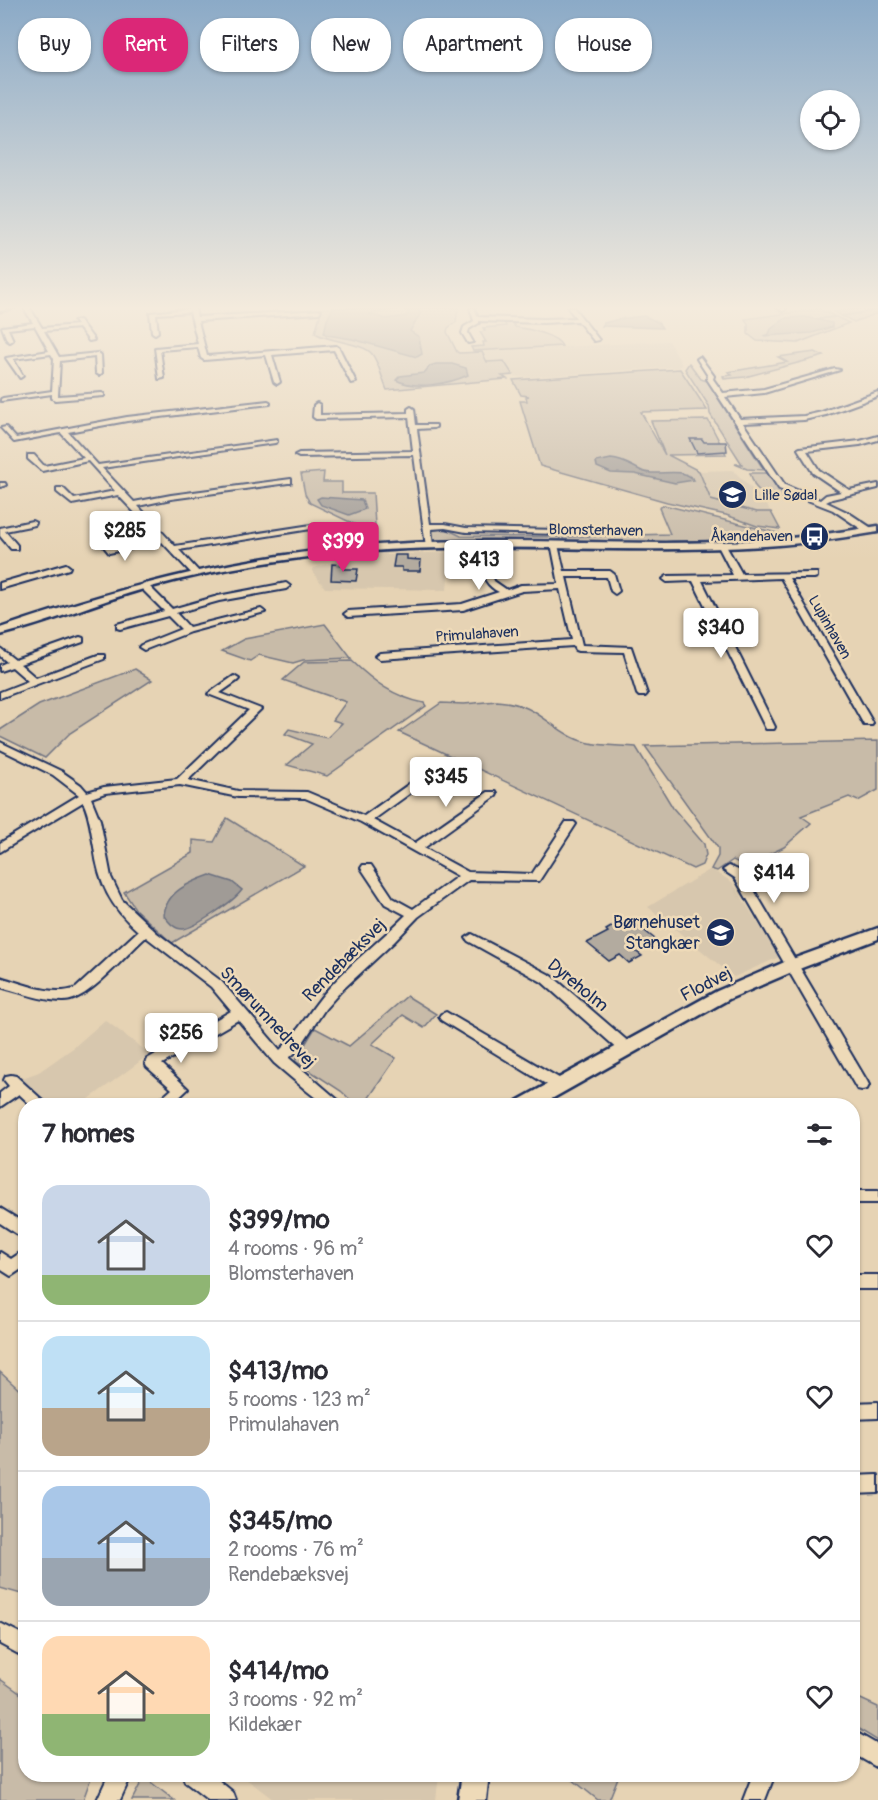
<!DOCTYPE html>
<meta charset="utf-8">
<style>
body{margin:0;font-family:Pangolin,sans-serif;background:#f2f2f3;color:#2b2b33;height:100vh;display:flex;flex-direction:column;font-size:22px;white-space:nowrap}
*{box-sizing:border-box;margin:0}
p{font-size:20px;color:#7c7c81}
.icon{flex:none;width:33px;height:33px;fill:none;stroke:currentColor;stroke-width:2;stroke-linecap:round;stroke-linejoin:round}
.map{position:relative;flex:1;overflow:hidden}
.panel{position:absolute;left:18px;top:1098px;width:842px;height:684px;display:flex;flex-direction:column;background:#fff;border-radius:24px;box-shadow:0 2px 4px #0004}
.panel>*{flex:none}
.banner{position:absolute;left:18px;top:18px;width:843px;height:54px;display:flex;gap:12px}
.controls{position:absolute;left:800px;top:90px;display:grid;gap:12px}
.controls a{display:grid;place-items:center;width:60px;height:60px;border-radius:50%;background:#fff;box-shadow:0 2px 4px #0004;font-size:30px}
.price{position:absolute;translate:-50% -51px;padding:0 14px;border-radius:6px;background:#fff;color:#222;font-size:20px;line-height:39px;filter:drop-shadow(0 2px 3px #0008)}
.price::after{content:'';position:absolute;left:50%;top:36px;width:18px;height:14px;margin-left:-9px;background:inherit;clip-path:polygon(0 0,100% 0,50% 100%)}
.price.current{background:#db2777;color:#fff}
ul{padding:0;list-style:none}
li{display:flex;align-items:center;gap:18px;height:150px;padding:0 24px}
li+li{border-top:2px solid #e1e1e2}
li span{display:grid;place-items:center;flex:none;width:168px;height:120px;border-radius:18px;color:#555}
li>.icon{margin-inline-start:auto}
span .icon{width:72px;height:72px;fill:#fffc;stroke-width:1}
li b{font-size:26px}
h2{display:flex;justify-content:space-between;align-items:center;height:72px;padding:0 24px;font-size:26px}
.tag{padding:0 21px;border-radius:24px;background:#fff;box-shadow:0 2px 4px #0004;font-size:21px;line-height:54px}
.tag.current{background:#db2777;color:#fff}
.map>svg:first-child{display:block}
.built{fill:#d7c7ae}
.green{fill:#c8bba8;stroke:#727583;stroke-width:1.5}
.water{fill:#a09b96;stroke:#6b7080;stroke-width:1.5}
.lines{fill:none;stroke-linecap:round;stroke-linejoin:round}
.stream{stroke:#6b7080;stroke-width:2}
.building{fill:#b3ab9f;stroke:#1b2f5e;stroke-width:1.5}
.minor-casing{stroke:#1b2f5e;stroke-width:4}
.tertiary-casing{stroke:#1b2f5e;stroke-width:5}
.minor{fill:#eedab8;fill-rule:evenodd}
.tertiary{fill:#eedab8;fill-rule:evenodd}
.labels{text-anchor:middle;stroke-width:5;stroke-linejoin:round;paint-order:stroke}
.far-poi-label{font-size:15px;fill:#1b2f5e;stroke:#eedab8;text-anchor:start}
.far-street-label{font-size:15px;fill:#1b2f5e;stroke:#eedab8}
.poi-label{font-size:18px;fill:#1b2f5e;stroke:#eedab8;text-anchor:end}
.street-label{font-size:18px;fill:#1b2f5e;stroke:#eedab8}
</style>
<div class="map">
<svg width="878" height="1800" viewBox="0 0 878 1800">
<rect width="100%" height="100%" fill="#e6d3b4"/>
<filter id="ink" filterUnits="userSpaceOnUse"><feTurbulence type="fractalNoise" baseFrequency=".0167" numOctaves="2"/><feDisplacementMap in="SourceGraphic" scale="12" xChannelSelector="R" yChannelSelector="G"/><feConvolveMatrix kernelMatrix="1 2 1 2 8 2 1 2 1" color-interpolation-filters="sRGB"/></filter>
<g filter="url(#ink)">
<g class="built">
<path d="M669,341L682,365L678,367L531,377L501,376L459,353Z"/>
<path d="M733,470L764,501L771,512H757L711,500L699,471Z"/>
<path d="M385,551L387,555L450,552L447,590L325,588L312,571L314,568L343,559V556Z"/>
<path d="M711,869L732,882L779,957L734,977L648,907Z"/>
<path d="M105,1020L150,1054L81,1105H52L17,1080L39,1072L73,1048Z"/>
<path d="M241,1775H439L436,1800H274Z"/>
</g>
<g class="green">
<path d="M322,308H458L456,322L448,328L447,332L457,352L459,353L482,352L487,362L504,361L513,375L502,376L507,379L387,390C382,379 379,363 372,354C364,343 329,342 315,333Z"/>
<path d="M864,308H878V313L854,322L834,312Z"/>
<path d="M819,309L849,323L798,343L757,341L748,334V324L745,319Z"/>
<path d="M503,320L512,322L515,327C529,329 557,335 562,346L473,351L471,347L484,346L483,342H486L480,332L485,331L483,328L506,326Z"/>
<path d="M815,352L824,356L745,377L724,379L723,376L732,375L728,372L787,362L778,357Z"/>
<path d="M689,363L701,379L707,381L764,470L747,469L735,464H742L710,414L709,406L685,369Z"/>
<path d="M680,369L707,410L641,412L665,455L651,421L708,420L726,454L668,455L699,471L711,500L757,512H771L780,529L757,526L726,515L667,502L540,466L520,401H527L526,397L529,396L521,395L513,380Z"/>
<path d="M324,472L323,482H342V493H373L375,525L358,526L310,503L305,494L301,474Z"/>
<path d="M750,473H766L785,496L780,498H766L755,486Z"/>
<path d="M664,505L781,534L783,537L680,542L563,540V537L670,534L659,508Z"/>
<path d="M444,528L461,536L560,537V540H432L431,531Z"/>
<path d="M325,624L351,658L303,660L293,663L259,655L250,661L222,651L244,639Z"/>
<path d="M352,661C374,682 394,697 424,703L426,706L327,776L287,765L312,744L285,734L289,729L327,738L342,723L333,720L346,702L283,680L304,662Z"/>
<path d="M135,669L152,680L70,733L45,758L0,736V730L39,705Z"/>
<path d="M497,701C536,704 542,721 572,737C591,747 616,745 636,747L673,808L704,844L706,855L702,865L693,869L399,732L441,703L464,704Z"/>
<path d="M878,741V790L858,801L849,797L801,816L811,823L784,847L745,866L733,860L717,871L711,869L718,856V848L645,746Z"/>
<path d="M227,818L304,866L172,943L136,910L124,892L193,853V840L214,842Z"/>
<path d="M407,996L436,1014L424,1028L403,1015L372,1044L396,1058L364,1105H356L341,1091L295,1061L315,1028L349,1046Z"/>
<path d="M0,1372L25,1395L26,1588L21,1594L0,1588Z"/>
<path d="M0,1679L25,1697L26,1774L92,1775L83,1800H0Z"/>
<path d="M852,1695L878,1707V1741L852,1725Z"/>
<path d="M567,1775H619L609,1800H598Z"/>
<path d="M144,1777L174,1800H132Z"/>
</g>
<g class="water">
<path d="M333,308L400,309L369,314L386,319L407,316L409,313L404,308H417L420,314L410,331L419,337L422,354L417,357L352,339L327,335L324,333L327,320Z"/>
<path d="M644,316L658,322L662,328L602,326L604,323L619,319Z"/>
<path d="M805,317L832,323V327L812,333L763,336L769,334L771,329L786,318Z"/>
<path d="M436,364H452L466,368L468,375C449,384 415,390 396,380L400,376L424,373L430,366Z"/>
<path d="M611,459C624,460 631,466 642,471C657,478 680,465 694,480L675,483L635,474L611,473L597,467L596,462Z"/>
<path d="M321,497L362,500L365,509L349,515L321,505L317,499Z"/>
<path d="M210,875L232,882L242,890C234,901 195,928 183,929C174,929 169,922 164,916C165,892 190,882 210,875Z"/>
</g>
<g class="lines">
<g class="stream">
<path d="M842,316L878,310"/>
<path d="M818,319L834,317"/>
</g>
</g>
<g class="building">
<path d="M690,439H702L704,442H726L727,451L697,453Z"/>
<path d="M395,555H407V559L421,560L420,571H402V567H393Z"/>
<path d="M332,564L345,565L344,569H358L356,581L331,580Z"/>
<path d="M618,923L625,929L636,924L655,939L634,950L642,956L629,963L620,955L609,961L587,943L608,932L606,930Z"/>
</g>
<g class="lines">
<defs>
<g id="minor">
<path d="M24,308H30L42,328L77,325L74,321L79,320L94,340L89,341L79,328L44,331L59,357L98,353L101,355L102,373L99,375L96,373L95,357L60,361L58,396L102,393L104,394V396L55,400L52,398V394L1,401V399L3,398L52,391L54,359L51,354L13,359L23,376L20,378L6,358L49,351L35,326L8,329L13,340L10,342L7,340L2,327L33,323Z"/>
<path d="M195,308L197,317L321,310L319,313L198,321L207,356L336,346L339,348L356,382L351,383L334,350L272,355L280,382L277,384L274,382L266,355L204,360L201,358L198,347L160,350L164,378L159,379L155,348L198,344L190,312L156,314L158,332L155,334L152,332L150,313Z"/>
<path d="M470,308H474L478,317L544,319L576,318L568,308H574L599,340L594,341L578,321L544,323L479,321V323L469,329L468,333L473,342L468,343L462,333L464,327L474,321Z"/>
<path d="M777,308H785L786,309L783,311Z"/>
<path d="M700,357L714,376L713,379L723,393L764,389L835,369L840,370L764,393L725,397L740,419L804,416L822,412L878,392V396L826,415L804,420L743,423L785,485L820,500L826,495L841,492L813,473L798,449L800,448L860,441L878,436V440L860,445L807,451L819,470L849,490L878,484V488L832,499L826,502L849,513L873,529V533H867L833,510L779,489L707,379L708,376L697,359Z"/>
<path d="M268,401L270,402V404L127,421L68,432L98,465L277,440V442L275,443L102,468L134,502L171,495L291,479V483H288L171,499L138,506L175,546L311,525L315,527L311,529L179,550L200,573L196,576L193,575L162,542L109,553L96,537L97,535H103L114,548L159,538L118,495L72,504L57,492V488H63L74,499L115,491L88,461L42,471L28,459V455H34L44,466L84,458L61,433L14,442L1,428L6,427L16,438L127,417Z"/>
<path d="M317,403L320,405V415L408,413V409L411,407L414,409L416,425H436V427L434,428L417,429L430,524H445L466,528L561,530L565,532L561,534L466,532L445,528L431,529L433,545L426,547L414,455L299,457L295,455L299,453L413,451L409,417L316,419L313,417L314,405Z"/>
<path d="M0,483H5L6,485L0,487Z"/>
<path d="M32,521L36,523L35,525L5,531L17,545V549H11L0,536V528Z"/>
<path d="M551,543L558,545L564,571H610L614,574L619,591L615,594L611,591L607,577H566L582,645L631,647L647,694L645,696H639L637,694L624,652L578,651L575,650L573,646L380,659L375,656L380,653L572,640L560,589L522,591L463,610L348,617L344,614L348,611L462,604L499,592C487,586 483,578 482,565L486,563L490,565L494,581L507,590L521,585L559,584Z"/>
<path d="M719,544H725L742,574L817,573V577L814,578H789L873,723L872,725H864L863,723L781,578L702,581L775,727L774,729H766L693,581L667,582L663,579L667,576L733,575L718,546Z"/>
<path d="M66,564L70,567L69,569L0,589V583Z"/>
<path d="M144,583L147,584L172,609L218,596L286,583L290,586L286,589L219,601L176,613L189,627L261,609L265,612L190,632L144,650L139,647L141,645L181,629L168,616L120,629L117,628V624L164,611L141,588L140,586Z"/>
<path d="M80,637L83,638V642L20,664L36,678L98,655H104V659L0,698V692L28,681L12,667L0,671V665L7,662L0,656V648L15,660Z"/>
<path d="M234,676L239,679L237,681L220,693L261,709L188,780L238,791L307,792L364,816L426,772H434L435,774L434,776L373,820L415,843L488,792H496L497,794L496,796L424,848L468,872L532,874L566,822H574L576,824L539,881L469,880L418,917L394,942L341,991L325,1009L298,1050L289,1058L345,1106H326L307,1091L274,1063L238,1020L162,1064L188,1089L170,1106H153L172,1089L147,1067L145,1063L147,1059L231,1011L211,987L146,937C126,954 88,1002 63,1001C42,1001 20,992 0,987V977C24,984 53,997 76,988L138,931C110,906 99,884 94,847C91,832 90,816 83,802L0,852V843L79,795L53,775L0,749V742L61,771L81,785L87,792L104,787L177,779L249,710L208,694ZM180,785L238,797L305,798L361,822L458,876L413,909L393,898L371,865H363L361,868L385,904L406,915C381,940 352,962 329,988C311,1007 299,1032 280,1050L221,981L157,933L122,900L111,877L100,820L91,798L105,793Z"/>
<path d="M729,866L743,872L745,875L867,1081L869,1085L867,1089L862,1090L857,1089L735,878L723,870Z"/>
<path d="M472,934L552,976L631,1044L633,1048L631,1052H621L542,982L468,941L466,938Z"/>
<path d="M446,1012L564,1081L566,1085L564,1089L559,1090L554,1089L441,1020L439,1017L441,1014Z"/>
<path d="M11,1075L16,1076L49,1106H32L19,1094L0,1107V1093L9,1086L4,1080L6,1076Z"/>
<rect x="852" y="1191" width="26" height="12"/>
<path d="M0,1208L26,1224V1240L0,1223Z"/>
<path d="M26,1249V1266L11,1276L0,1269V1252L11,1259Z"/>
<rect x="852" y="1275" width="26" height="14"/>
<path d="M878,1402V1418L852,1419V1403Z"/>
<path d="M878,1475V1493L852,1494V1476Z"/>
<path d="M0,1623L26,1636V1658L0,1644Z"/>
<path d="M852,1730L878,1745V1768L852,1753Z"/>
<path d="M109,1774H132L120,1800H97Z"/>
<path d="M182,1774H211L233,1792L236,1800H208L185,1782Z"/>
<path d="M753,1774H775L765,1800H743Z"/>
</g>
<g id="tertiary">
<path d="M0,308H13L0,311Z"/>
<path d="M878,526V532C841,538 803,544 765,546C629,555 493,541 357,552C286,558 215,569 147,588C97,602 50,623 0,635V628C133,583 252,552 393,544C517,536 642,548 765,540C803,538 841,532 878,526Z"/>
<path d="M878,928V939L799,969L729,999L539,1106H514L517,1101L717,991L787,961Z"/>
<path d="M462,1774H489L486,1800H458Z"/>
</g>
</defs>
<use href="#minor" class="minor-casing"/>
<use href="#tertiary" class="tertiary-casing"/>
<use href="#minor" class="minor"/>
<use href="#tertiary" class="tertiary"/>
</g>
</g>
<linearGradient id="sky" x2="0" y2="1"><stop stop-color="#8baac7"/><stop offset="0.55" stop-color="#f4ebdd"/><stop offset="1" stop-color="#f4ebdd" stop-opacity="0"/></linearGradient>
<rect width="878" height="560" fill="url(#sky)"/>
<defs>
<symbol id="school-disc" viewBox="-11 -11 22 22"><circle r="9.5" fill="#1b2f5e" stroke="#eedab8"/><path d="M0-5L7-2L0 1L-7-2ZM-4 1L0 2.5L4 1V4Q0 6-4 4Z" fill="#fff"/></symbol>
<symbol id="bus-disc" viewBox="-11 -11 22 22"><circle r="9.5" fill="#1b2f5e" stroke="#eedab8"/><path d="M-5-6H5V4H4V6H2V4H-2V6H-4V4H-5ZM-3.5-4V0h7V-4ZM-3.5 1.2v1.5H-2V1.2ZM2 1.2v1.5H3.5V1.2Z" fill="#fff"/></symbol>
</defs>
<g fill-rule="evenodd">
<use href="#school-disc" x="716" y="478" width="33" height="33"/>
<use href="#bus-disc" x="798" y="520" width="33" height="33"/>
<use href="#school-disc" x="704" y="916" width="33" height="33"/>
</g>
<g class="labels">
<g class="far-poi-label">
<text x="754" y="500">Lille Sødal</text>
<text x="793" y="541" text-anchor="end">Åkandehaven</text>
</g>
<g class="far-street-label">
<text transform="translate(596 530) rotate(1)" y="5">Blomsterhaven</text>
<text transform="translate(830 627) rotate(60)" y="5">Lupinhaven</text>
<text transform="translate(477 634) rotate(-4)" y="5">Primulahaven</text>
</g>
<g class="poi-label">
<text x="700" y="928">Børnehuset<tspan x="700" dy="21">Stangkær</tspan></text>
</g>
<g class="street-label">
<text transform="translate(344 960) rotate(-45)" y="6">Rendebæksvej</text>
<text transform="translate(706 984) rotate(-27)" y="6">Flodvej</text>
<text transform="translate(578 985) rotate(39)" y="6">Dyreholm</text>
<text transform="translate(268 1017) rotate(47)" y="6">Smørumnedrevej</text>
</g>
</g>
</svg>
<div class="controls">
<a><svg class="icon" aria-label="locate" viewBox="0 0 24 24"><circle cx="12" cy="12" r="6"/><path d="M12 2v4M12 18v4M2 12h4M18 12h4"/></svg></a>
</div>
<b class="price" style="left:125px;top:562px">$285</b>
<b class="price current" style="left:343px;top:573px">$399</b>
<b class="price" style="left:479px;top:591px">$413</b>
<b class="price" style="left:721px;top:659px">$340</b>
<b class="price" style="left:446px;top:808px">$345</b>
<b class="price" style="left:774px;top:904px">$414</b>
<b class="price" style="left:181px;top:1064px">$256</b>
<div class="banner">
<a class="tag">Buy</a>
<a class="tag current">Rent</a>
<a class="tag">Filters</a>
<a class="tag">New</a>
<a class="tag">Apartment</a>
<a class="tag">House</a>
</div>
<section class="panel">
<h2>7 homes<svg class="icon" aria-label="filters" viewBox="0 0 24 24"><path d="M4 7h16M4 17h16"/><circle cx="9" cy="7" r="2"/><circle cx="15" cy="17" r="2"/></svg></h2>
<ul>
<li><span style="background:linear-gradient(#c9d6e8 75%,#8fb573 0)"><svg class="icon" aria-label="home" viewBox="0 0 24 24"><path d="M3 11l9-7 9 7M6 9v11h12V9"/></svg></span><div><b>$399/mo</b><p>4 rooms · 96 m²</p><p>Blomsterhaven</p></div><svg class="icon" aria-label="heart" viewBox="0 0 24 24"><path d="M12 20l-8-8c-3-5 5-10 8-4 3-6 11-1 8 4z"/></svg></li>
<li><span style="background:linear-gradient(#bfe0f5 60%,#b9a48a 0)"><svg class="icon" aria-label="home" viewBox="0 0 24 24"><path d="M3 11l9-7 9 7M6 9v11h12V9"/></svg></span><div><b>$413/mo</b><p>5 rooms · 123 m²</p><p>Primulahaven</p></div><svg class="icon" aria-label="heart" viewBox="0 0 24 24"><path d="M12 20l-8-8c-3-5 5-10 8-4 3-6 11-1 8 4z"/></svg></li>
<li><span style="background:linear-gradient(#a9c7e8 60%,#9aa5b1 0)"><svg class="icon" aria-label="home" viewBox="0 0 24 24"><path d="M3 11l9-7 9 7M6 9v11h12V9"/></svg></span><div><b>$345/mo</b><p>2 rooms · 76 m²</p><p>Rendebæksvej</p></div><svg class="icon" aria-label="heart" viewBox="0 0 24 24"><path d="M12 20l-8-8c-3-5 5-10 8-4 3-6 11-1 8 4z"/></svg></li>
<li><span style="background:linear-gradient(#ffd9b3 65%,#8fb573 0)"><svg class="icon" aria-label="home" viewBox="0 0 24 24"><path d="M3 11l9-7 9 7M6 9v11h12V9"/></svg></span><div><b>$414/mo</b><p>3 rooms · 92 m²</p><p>Kildekær</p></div><svg class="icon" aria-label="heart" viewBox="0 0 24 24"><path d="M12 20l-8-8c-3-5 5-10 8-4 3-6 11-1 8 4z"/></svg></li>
</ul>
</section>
</div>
